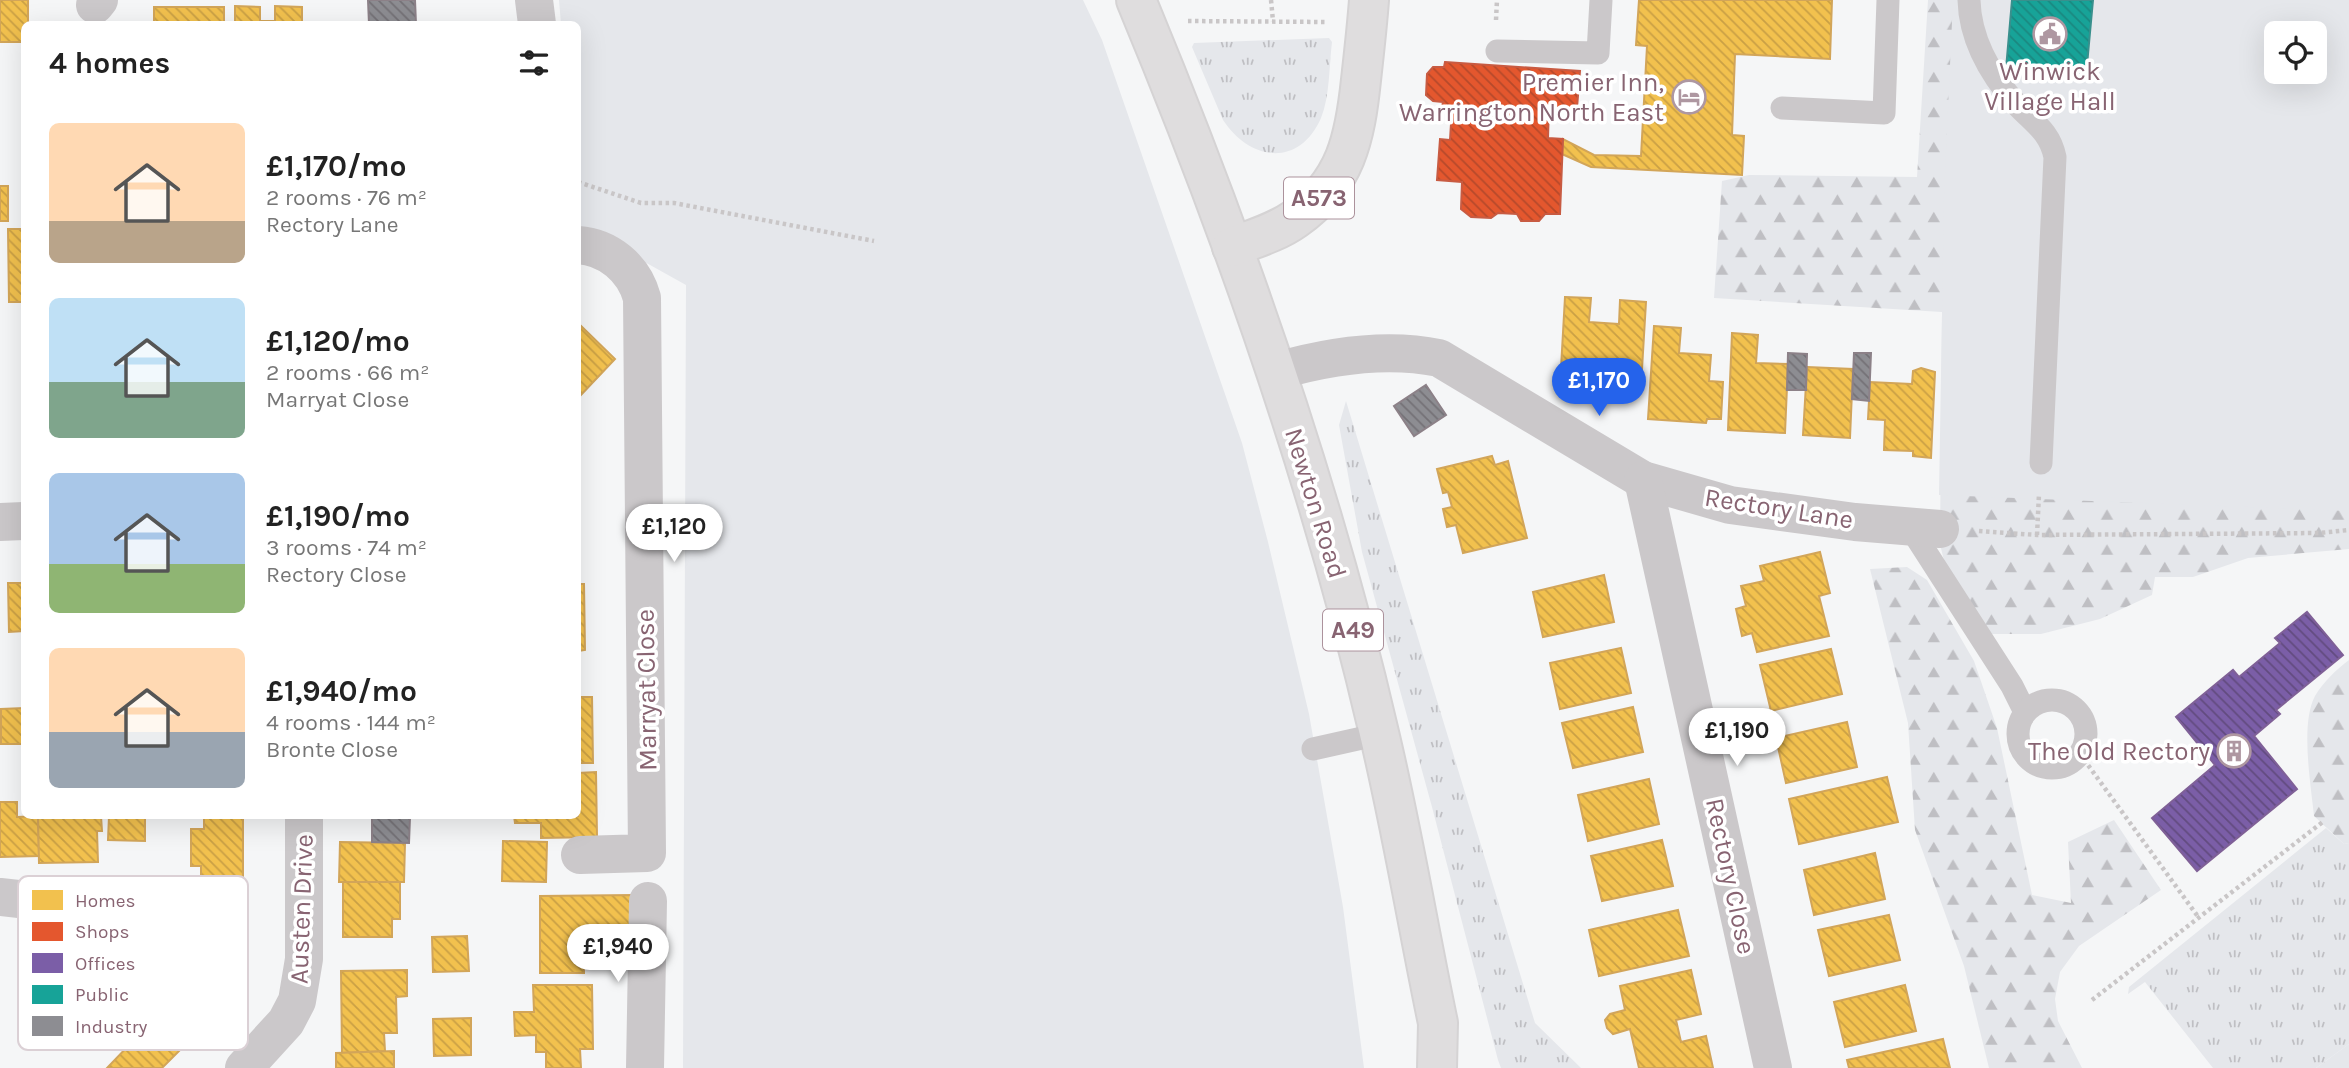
<!DOCTYPE html>
<meta charset="utf-8">
<style>
body{margin:0;font-family:Karla,sans-serif;background:#f2f2f2;color:#222;height:100vh;display:flex;flex-direction:column;font-size:26px;white-space:nowrap}
*{box-sizing:border-box;margin:0}
p{font-size:23px;color:#767676}
.icon{flex:none;width:38px;height:38px;fill:none;stroke:currentColor;stroke-width:2;stroke-linecap:round;stroke-linejoin:round}
.map{position:relative;flex:1;overflow:hidden}
.sheet{position:absolute;left:21px;top:21px;width:560px;height:798px;display:flex;flex-direction:column;background:#fff;border-radius:10px;box-shadow:0 7px 28px #0002}
.sheet>*{flex:none}
.tools{position:absolute;left:2264px;top:21px;display:grid;gap:14px}
.tools a{display:grid;place-items:center;width:63px;height:63px;border-radius:10px;background:#fff;box-shadow:0 7px 28px #0002;font-size:35px}
.price{position:absolute;translate:-50% -60px;padding:0 16px;border-radius:24px;background:#fff;color:#222;font-size:23px;line-height:46px;filter:drop-shadow(0 2px 4px #0008)}
.price::after{content:'';position:absolute;left:50%;top:42px;width:21px;height:16px;margin-left:-10px;background:inherit;clip-path:polygon(0 0,100% 0,50% 100%)}
.price.selected{background:#2563eb;color:#fff}
ul{padding:0;list-style:none}
li{display:flex;align-items:center;gap:21px;height:175px;padding:0 28px}
li span{display:grid;place-items:center;flex:none;width:196px;height:140px;border-radius:10px;color:#555}
li>.icon{margin-inline-start:auto}
span .icon{width:84px;height:84px;fill:#fffc;stroke-width:1}
li b{font-size:30px}
h2{display:flex;justify-content:space-between;align-items:center;height:84px;padding:0 28px;font-size:30px}
.map>svg:first-child{display:block}
.grass{fill:url(#grass-tufts)}
.forest{fill:url(#forest-firs)}
.park{fill:#e5e7eb;fill-rule:evenodd}
.homes{fill:url(#homes-back-hatch);stroke:#d2a559;stroke-width:2}
.shops{fill:url(#shops-back-hatch);stroke:#c85b42;stroke-width:2}
.offices{fill:url(#offices-back-hatch);stroke:#7f6097;stroke-width:2}
.public{fill:url(#public-back-hatch);stroke:#39908d;stroke-width:2}
.industry{fill:url(#industry-back-hatch);stroke:#8c8188;stroke-width:2}
.lines{fill:none;stroke-linecap:round;stroke-linejoin:round}
.primary-casing{stroke:#d5d3d4;stroke-width:42}
.path{stroke:#c9c6c7;stroke-width:4.5;stroke-dasharray:3.5 3.5;stroke-linecap:butt}
.service{stroke:#cbc8ca;stroke-width:23}
.minor{stroke:#cbc8ca;stroke-width:38}
.primary{stroke:#dfddde;stroke-width:38}
.labels{text-anchor:middle;stroke-width:7;stroke-linejoin:round;paint-order:stroke}
.shield{fill:#fff;stroke:#ac929c;stroke-width:2}
.shield-label{font-size:24px;font-weight:bold;fill:#886472}
.poi-label{font-size:26px;fill:#886472;stroke:#fff;text-anchor:end}
.street-label{font-size:26px;fill:#886472;stroke:#fff}
.key{fill:#fff;stroke:#dbd0d5;stroke-width:2}
.key-label{font-size:19px;fill:#886472}
</style>
<div class="map">
<svg width="2349" height="1068" viewBox="0 0 2349 1068">
<defs>
<pattern id="grass-tufts" width="24" height="20" patternUnits="userSpaceOnUse" patternTransform="scale(1.75)"><rect width="24" height="20" fill="#e5e7eb"/><path d="M3 7l-1-3M5 7V3M7 7l1-3M15 17l-1-3M17 17v-4M19 17l1-3" fill="none" stroke="#bfbfc3"/></pattern>
<pattern id="forest-firs" width="22" height="20" patternUnits="userSpaceOnUse" patternTransform="scale(1.75)"><rect width="22" height="20" fill="#e5e7eb"/><path d="M5 1l3.5 6h-7zM16 11l3.5 6h-7z" fill="#bfbfc3"/></pattern>
<pattern id="homes-back-hatch" width="6" height="6" patternUnits="userSpaceOnUse" patternTransform="scale(1.75)"><rect width="6" height="6" fill="#f2c14e"/><path d="M-1 5l2 2M0 0l6 6M5-1l2 2" fill="none" stroke="#caa045"/></pattern>
<pattern id="shops-back-hatch" width="6" height="6" patternUnits="userSpaceOnUse" patternTransform="scale(1.75)"><rect width="6" height="6" fill="#e4572e"/><path d="M-1 5l2 2M0 0l6 6M5-1l2 2" fill="none" stroke="#b5492b"/></pattern>
<pattern id="offices-back-hatch" width="6" height="6" patternUnits="userSpaceOnUse" patternTransform="scale(1.75)"><rect width="6" height="6" fill="#7b5ea7"/><path d="M-1 5l2 2M0 0l6 6M5-1l2 2" fill="none" stroke="#624b7f"/></pattern>
<pattern id="public-back-hatch" width="6" height="6" patternUnits="userSpaceOnUse" patternTransform="scale(1.75)"><rect width="6" height="6" fill="#17a398"/><path d="M-1 5l2 2M0 0l6 6M5-1l2 2" fill="none" stroke="#1b8880"/></pattern>
<pattern id="industry-back-hatch" width="6" height="6" patternUnits="userSpaceOnUse" patternTransform="scale(1.75)"><rect width="6" height="6" fill="#8d8d92"/><path d="M-1 5l2 2M0 0l6 6M5-1l2 2" fill="none" stroke="#747176"/></pattern>
</defs>
<rect width="100%" height="100%" fill="#f5f6f7"/>
<g class="grass">
<path d="M1329,38L1332,42C1329,66 1330,96 1321,118C1299,168 1250,161 1223,120L1192,47L1194,43Z"/>
<path d="M1346,401L1535,1023L1581,1068H1501L1498,1060L1432,807L1362,552L1339,425Z"/>
<path d="M2326,828L2344,844L2349,843V1044L2316,1068H2213L2145,982L2128,994L2129,987Z"/>
</g>
<g class="forest">
<path d="M1928,0H1962L2349,495V549L2248,558L2193,577H2155L2152,595L2100,619L2041,634H1984L1946,569L1940,544L1942,312L1714,298L1722,181L1749,175L1917,177Z"/>
<path d="M1907,567L1927,580L1974,661L1997,728L2032,895L2071,903L2068,842L2114,820L2161,890L2079,946L2060,972L2055,999L2058,1021L2082,1068H1989L1964,966L1915,830L1908,723L1870,569Z"/>
<path d="M2349,660V843L2344,844L2314,816C2311,785 2300,724 2315,696C2324,681 2336,670 2349,660Z"/>
<path d="M2349,1044V1068H2316Z"/>
</g>
<g class="park">
<path d="M559,0H1083L1102,40L1242,443L1268,542L1309,714L1343,907L1364,1068H683L686,285L580,226L578,201V24H561Z"/>
<path d="M1953,0H2349V511L1939,495L1944,195ZM2277,33H2315V72H2277Z"/>
</g>
<g class="homes">
<path d="M0,0H28V24H24V42H0Z"/>
<path d="M1639,0H1832L1830,59L1735,54L1732,135L1744,136L1742,175L1591,167L1562,154L1563,139L1594,155L1641,156L1647,46L1636,45Z"/>
<path d="M235,6L260,7V21H275V6L302,7V24H235Z"/>
<rect x="154" y="7" width="70" height="17"/>
<rect x="0" y="186" width="8" height="35"/>
<path d="M8,229H24V302H9Z"/>
<path d="M1565,297L1591,298L1589,322L1619,324L1620,300L1646,302L1641,386L1600,384L1601,371L1561,368Z"/>
<path d="M578,323L615,359L579,397L578,396Z"/>
<path d="M1654,326L1681,328L1679,353L1711,355L1709,381L1723,382L1721,419H1707L1706,423L1648,419Z"/>
<path d="M1732,333L1758,335L1756,363L1788,364L1785,433L1728,430Z"/>
<path d="M1807,367L1853,369L1850,438L1803,435Z"/>
<path d="M1921,368L1935,372L1931,458L1913,456V451L1884,450L1885,420L1868,419L1870,382L1912,384L1913,371Z"/>
<path d="M1492,456L1495,465L1508,461L1527,538L1463,553L1456,525L1447,527L1443,509L1452,507L1448,492L1443,493L1437,469Z"/>
<path d="M1820,552L1830,593L1819,596L1829,636L1757,652L1752,633L1742,636L1736,609L1746,606L1741,586L1764,581L1760,566Z"/>
<path d="M1604,575L1614,622L1543,637L1533,592Z"/>
<path d="M8,583H24V631L9,632Z"/>
<path d="M578,584H584L585,650L578,651Z"/>
<path d="M1621,648L1631,693L1560,709L1550,663Z"/>
<path d="M1831,649L1842,694L1771,711L1760,665Z"/>
<path d="M578,697H592L593,763H578Z"/>
<path d="M1633,707L1643,752L1573,768L1562,723Z"/>
<path d="M24,708V744H1V709Z"/>
<path d="M1847,722L1857,767L1786,783L1776,738Z"/>
<path d="M596,772L597,837L541,838V823H515L514,816H578V773Z"/>
<path d="M1887,777L1898,822L1799,844L1789,799Z"/>
<path d="M1649,779L1659,824L1588,841L1578,795Z"/>
<path d="M0,802H17V817L38,816L39,856L0,857Z"/>
<path d="M38,816H101L102,831H97L98,862L39,863Z"/>
<path d="M109,816H145V841L108,840Z"/>
<path d="M204,816H243V888H201V866H191V829H204Z"/>
<path d="M1662,840L1673,886L1602,901L1591,856Z"/>
<path d="M503,841L547,842L546,882L502,881Z"/>
<path d="M340,842L405,843L404,882H339Z"/>
<path d="M1875,853L1885,899L1814,915L1804,870Z"/>
<path d="M343,882H400V919H392V937H343Z"/>
<path d="M633,895V930H583L584,973H540V896Z"/>
<path d="M1678,910L1689,956L1599,976L1589,930Z"/>
<path d="M1889,915L1900,960L1829,976L1818,930Z"/>
<path d="M467,936L469,971L433,972L432,937Z"/>
<path d="M407,970V996L396,997L397,1033H384L385,1051L342,1053L341,971Z"/>
<path d="M1691,970L1701,1014L1676,1020L1681,1042L1706,1036L1713,1068H1639L1630,1029L1613,1034L1607,1028L1605,1020L1610,1014L1625,1010L1620,986Z"/>
<path d="M533,985H592L593,1049H580L581,1068H546V1052H536V1035L515,1036L514,1012H534Z"/>
<path d="M1905,985L1916,1031L1845,1047L1834,1002Z"/>
<path d="M471,1018V1055L434,1056L433,1019Z"/>
<path d="M149,1019L181,1049L162,1068H107L133,1041L130,1038Z"/>
<path d="M1943,1039L1950,1068H1849L1847,1060Z"/>
<path d="M394,1051V1068H336V1053Z"/>
</g>
<path class="shops" d="M1445,62L1580,71L1577,108L1549,107L1548,138L1563,139L1560,214H1545L1539,221H1521L1517,214L1498,213L1491,218L1471,217L1461,209L1462,182L1437,180L1440,139L1450,140L1452,107H1442L1443,102L1433,101L1426,95L1427,74L1433,67H1444Z"/>
<path class="offices" d="M2307,612L2343,655L2276,710L2280,714L2254,736L2297,789L2197,871L2152,818L2215,765L2176,717L2233,670L2239,677L2280,643L2275,638Z"/>
<path class="public" d="M2012,0H2093L2086,76L2006,69Z"/>
<g class="industry">
<path d="M368,0H415L416,24H369Z"/>
<path d="M1788,353L1807,354L1806,390H1787Z"/>
<path d="M1854,353H1871L1869,401L1852,399Z"/>
<path d="M1426,385L1446,415L1414,436L1394,406Z"/>
<path d="M372,817H410L409,843L372,842Z"/>
</g>
<g class="lines">
<defs>
<g id="primary">
<path d="M1136,0C1235,238 1321,483 1379,733C1402,829 1418,927 1438,1023L1437,1068"/>
<path d="M1232,247C1253,239 1277,232 1295,219C1346,183 1355,138 1361,80C1364,53 1367,27 1369,0"/>
</g>
</defs>
<use href="#primary" class="primary-casing"/>
<g class="path">
<path d="M1271,0L1273,21"/>
<path d="M1496,20L1497,0"/>
<path d="M1188,21L1326,22"/>
<path d="M578,182L641,203H674L874,241"/>
<path d="M1979,531L2037,535L2319,533L2349,530"/>
<path d="M2037,535L2039,494"/>
<path d="M2080,754L2199,918"/>
<path d="M2092,1000L2324,821"/>
</g>
<g class="service">
<path d="M1969,0C1970,40 1992,77 2018,106C2034,123 2050,132 2055,157L2041,463"/>
<path d="M1497,51L1598,53L1601,0"/>
<path d="M1782,108L1884,113L1888,0"/>
<path d="M1909,526L2012,686L2025,712"/>
<circle cx="2052" cy="734" r="34"/>
<path d="M1313,749L1380,734"/>
</g>
<g class="minor">
<path d="M534,0L537,24"/>
<path d="M95,5L99,0"/>
<path d="M578,245C608,247 634,268 642,298L647,853L580,855"/>
<path d="M1277,371C1329,356 1385,347 1439,358L1643,480L1730,505L1855,522L1940,529"/>
<path d="M1643,480L1773,1068"/>
<path d="M0,522L24,521"/>
<path d="M0,897L72,905"/>
<path d="M244,1068L286,1022L297,1001L304,959V816"/>
<path d="M645,1068L648,901"/>
</g>
<use href="#primary" class="primary"/>
</g>
<defs>
<symbol id="civic-ring" viewBox="-11 -11 22 22"><circle r="9.5" fill="#fff" stroke="#ae97a1" stroke-width="1.5"/><path d="M-.6-6.5H3V-4.5H.6V-3L4-1V1h2V6H-6V1h2V-1L-.6-3ZM-1.2 2.5V6h2.4V2.5Z" fill="#ae97a1"/></symbol>
<symbol id="hotel-ring" viewBox="-11 -11 22 22"><circle r="9.5" fill="#fff" stroke="#ae97a1" stroke-width="1.5"/><path d="M-6-4.5h1.5V1H6V5H4.5V3h-9V5H-6ZM-4 0a1.8 1.8 0 1 1 3.6 0ZM.5 0V-2.5h3Q6-2.5 6 0Z" fill="#ae97a1"/></symbol>
<symbol id="building-ring" viewBox="-11 -11 22 22"><circle r="9.5" fill="#fff" stroke="#ae97a1" stroke-width="1.5"/><path d="M-4-6H4V6H1V3H-1V6H-4ZM-2.5-4.3h1.7v1.8h-1.7ZM.8-4.3h1.7v1.8H.8ZM-2.5-1h1.7V.8h-1.7ZM.8-1h1.7V.8H.8Z" fill="#ae97a1"/></symbol>
</defs>
<g fill-rule="evenodd">
<use href="#civic-ring" x="2031" y="15" width="38" height="38"/>
<use href="#hotel-ring" x="1670" y="78" width="38" height="38"/>
<use href="#building-ring" x="2215" y="732" width="38" height="38"/>
</g>
<g class="labels">
<g class="shield">
<rect x="1284" y="177.5" width="70" height="41" rx="5"/>
<rect x="1323" y="609.5" width="60" height="41" rx="5"/>
</g>
<g class="shield-label">
<text x="1319" y="206">A573</text>
<text x="1353" y="638">A49</text>
</g>
<g class="poi-label">
<text x="2050" y="80" text-anchor="middle">Winwick<tspan x="2050" dy="30">Village Hall</tspan></text>
<text x="1664" y="91">Premier Inn,<tspan x="1664" dy="30">Warrington North East</tspan></text>
<text x="2210" y="760">The Old Rectory</text>
</g>
<g class="street-label">
<text transform="translate(1316 503) rotate(73)" y="9">Newton Road</text>
<text transform="translate(1779 508) rotate(9)" y="9">Rectory Lane</text>
<text transform="translate(646 690) rotate(-91)" y="9">Marryat Close</text>
<text transform="translate(1731 876) rotate(78)" y="9">Rectory Close</text>
<text transform="translate(301 909) rotate(-88)" y="9">Austen Drive</text>
</g>
</g>
<rect x="18" y="876" width="230" height="174" rx="10" class="key"/>
<rect x="32" y="890" width="31" height="20" fill="#f2c14e"/>
<rect x="32" y="922" width="31" height="19" fill="#e4572e"/>
<rect x="32" y="953" width="31" height="20" fill="#7b5ea7"/>
<rect x="32" y="985" width="31" height="19" fill="#17a398"/>
<rect x="32" y="1016" width="31" height="20" fill="#8d8d92"/>
<g class="key-label">
<text x="75" y="907">Homes</text>
<text x="75" y="938">Shops</text>
<text x="75" y="970">Offices</text>
<text x="75" y="1001">Public</text>
<text x="75" y="1033">Industry</text>
</g>
</svg>
<div class="tools">
<a><svg class="icon" aria-label="locate" viewBox="0 0 24 24"><circle cx="12" cy="12" r="6"/><path d="M12 2v4M12 18v4M2 12h4M18 12h4"/></svg></a>
</div>
<b class="price selected" style="left:1599px;top:418px">£1,170</b>
<b class="price" style="left:674px;top:564px">£1,120</b>
<b class="price" style="left:1737px;top:768px">£1,190</b>
<b class="price" style="left:618px;top:984px">£1,940</b>
<section class="sheet">
<h2>4 homes<svg class="icon" aria-label="filters" viewBox="0 0 24 24"><path d="M4 7h16M4 17h16"/><circle cx="9" cy="7" r="2"/><circle cx="15" cy="17" r="2"/></svg></h2>
<ul>
<li><span style="background:linear-gradient(#ffd9b3 70%,#b9a48a 0)"><svg class="icon" aria-label="home" viewBox="0 0 24 24"><path d="M3 11l9-7 9 7M6 9v11h12V9"/></svg></span><div><b>£1,170/mo</b><p>2 rooms · 76 m²</p><p>Rectory Lane</p></div></li>
<li><span style="background:linear-gradient(#bfe0f5 60%,#7fa58c 0)"><svg class="icon" aria-label="home" viewBox="0 0 24 24"><path d="M3 11l9-7 9 7M6 9v11h12V9"/></svg></span><div><b>£1,120/mo</b><p>2 rooms · 66 m²</p><p>Marryat Close</p></div></li>
<li><span style="background:linear-gradient(#a9c7e8 65%,#8fb573 0)"><svg class="icon" aria-label="home" viewBox="0 0 24 24"><path d="M3 11l9-7 9 7M6 9v11h12V9"/></svg></span><div><b>£1,190/mo</b><p>3 rooms · 74 m²</p><p>Rectory Close</p></div></li>
<li><span style="background:linear-gradient(#ffd9b3 60%,#9aa5b1 0)"><svg class="icon" aria-label="home" viewBox="0 0 24 24"><path d="M3 11l9-7 9 7M6 9v11h12V9"/></svg></span><div><b>£1,940/mo</b><p>4 rooms · 144 m²</p><p>Bronte Close</p></div></li>
</ul>
</section>
</div>
